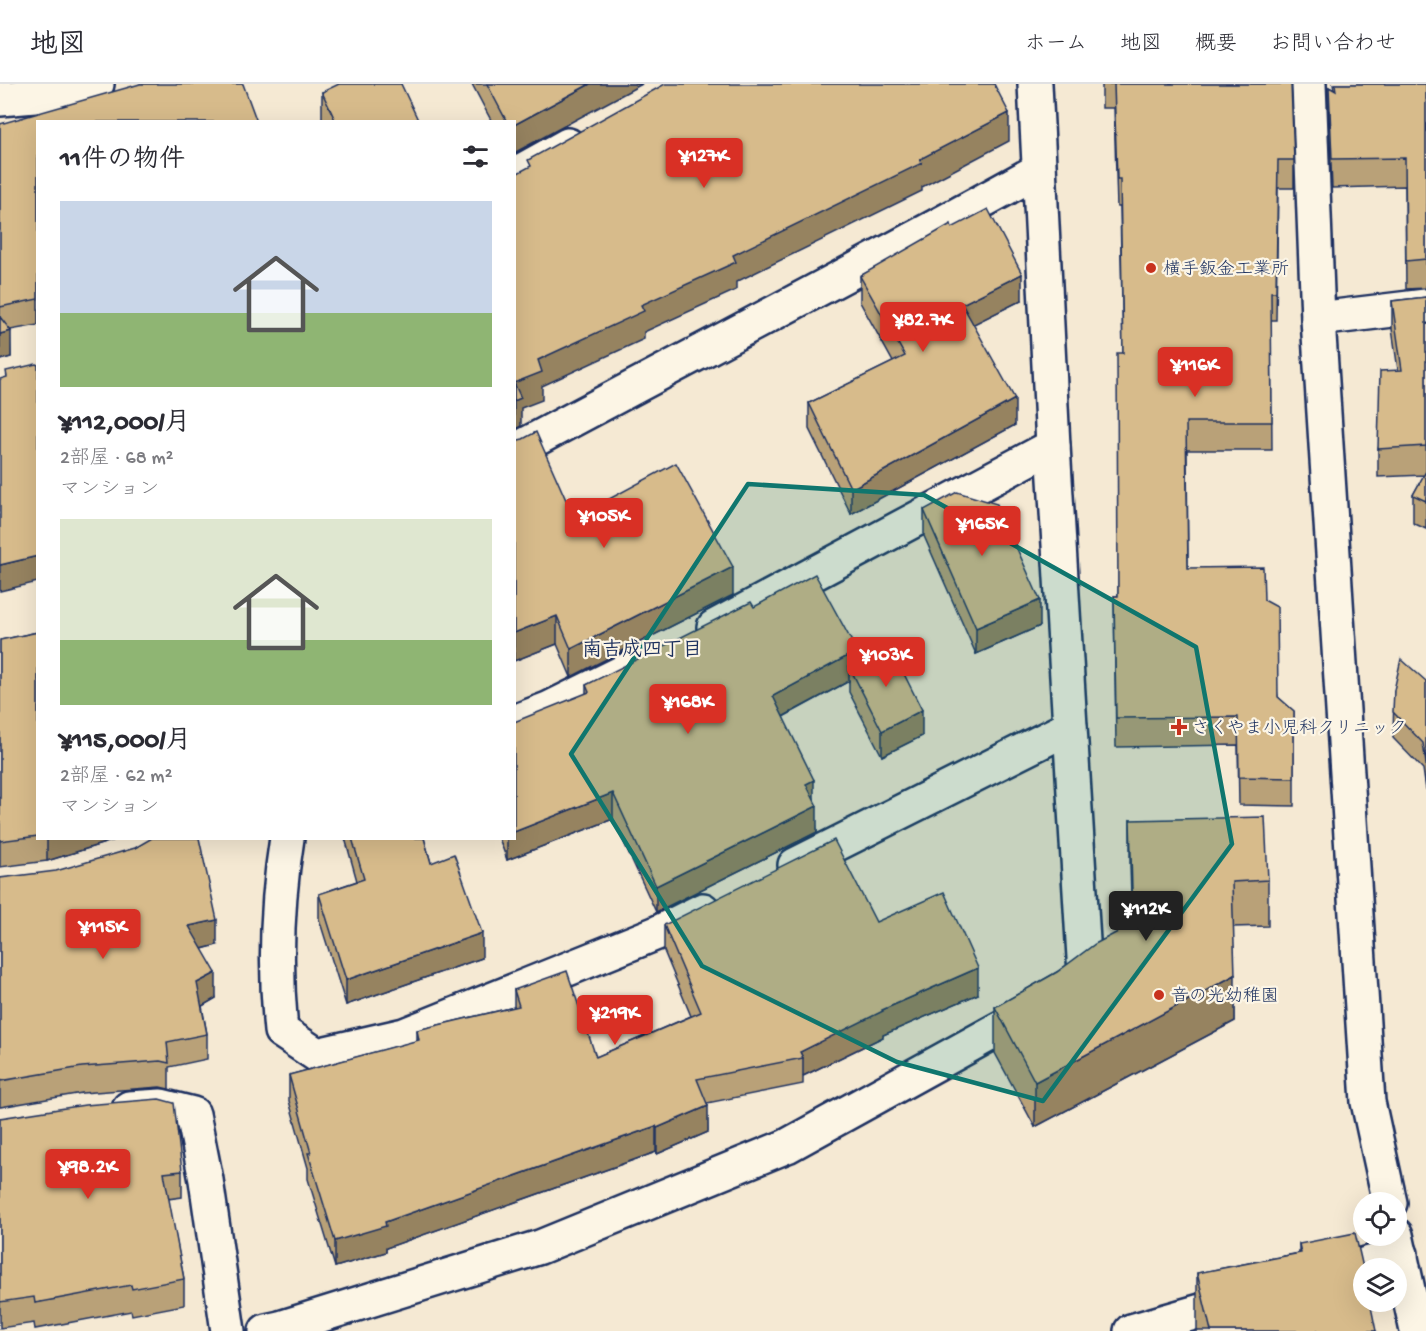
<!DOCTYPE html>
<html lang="ja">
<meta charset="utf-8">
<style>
body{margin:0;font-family:"Gochi Hand","Klee One",sans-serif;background:#f7f7f7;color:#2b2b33;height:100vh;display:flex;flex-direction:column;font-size:22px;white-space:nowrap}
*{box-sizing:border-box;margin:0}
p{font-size:20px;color:#7c7c81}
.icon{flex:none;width:33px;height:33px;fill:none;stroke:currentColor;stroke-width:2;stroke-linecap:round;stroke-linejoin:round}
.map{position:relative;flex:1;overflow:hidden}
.side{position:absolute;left:36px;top:36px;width:480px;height:720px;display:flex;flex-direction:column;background:#fff;border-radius:0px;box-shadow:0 6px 24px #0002}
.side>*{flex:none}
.tools{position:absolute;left:1353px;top:1108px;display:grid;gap:12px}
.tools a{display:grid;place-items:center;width:54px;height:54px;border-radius:50%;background:#fff;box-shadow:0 6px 24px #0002;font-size:30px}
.price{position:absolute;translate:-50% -51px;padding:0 14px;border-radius:6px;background:#d93025;color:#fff;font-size:20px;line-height:39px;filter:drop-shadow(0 2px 3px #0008)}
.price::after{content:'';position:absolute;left:50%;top:36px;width:18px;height:14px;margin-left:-9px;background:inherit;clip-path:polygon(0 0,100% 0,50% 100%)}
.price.current{background:#222;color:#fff}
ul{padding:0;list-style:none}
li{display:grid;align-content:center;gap:12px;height:318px;padding:0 24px}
li span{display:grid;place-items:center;height:186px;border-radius:0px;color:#555}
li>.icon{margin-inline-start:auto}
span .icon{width:108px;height:108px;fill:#fffc;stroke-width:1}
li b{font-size:26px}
h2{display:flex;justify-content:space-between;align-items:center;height:72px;padding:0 24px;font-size:26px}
header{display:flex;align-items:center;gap:36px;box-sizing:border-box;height:84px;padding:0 30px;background:#fff;border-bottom:2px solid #e1e1e2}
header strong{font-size:28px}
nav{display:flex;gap:33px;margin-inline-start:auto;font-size:21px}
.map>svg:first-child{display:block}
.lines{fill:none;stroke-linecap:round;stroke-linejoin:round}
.street-casing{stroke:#1b2f5e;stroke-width:38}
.secondary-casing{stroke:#1b2f5e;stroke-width:38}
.street{stroke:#fcf5e5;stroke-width:33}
.secondary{stroke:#fcf5e5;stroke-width:33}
.wall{fill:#b9a178;stroke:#1b2f5e;stroke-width:1.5}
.shaded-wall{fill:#968361;stroke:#1b2f5e;stroke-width:1.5}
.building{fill:#d7bb8b;stroke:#1b2f5e;stroke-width:1.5}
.marked{fill:#0f766e;fill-opacity:0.2;stroke:#0f766e;stroke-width:4.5;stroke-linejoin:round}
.poi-dot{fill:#c8321e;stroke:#fcf5e5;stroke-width:2}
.labels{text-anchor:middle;stroke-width:4.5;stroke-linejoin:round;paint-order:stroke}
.poi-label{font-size:18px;fill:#1b2f5e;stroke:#fcf5e5;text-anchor:start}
.neighbourhood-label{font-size:20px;font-weight:bold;fill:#1b2f5e;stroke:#fcf5e5}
</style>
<header>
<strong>地図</strong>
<nav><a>ホーム</a><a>地図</a><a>概要</a><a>お問い合わせ</a></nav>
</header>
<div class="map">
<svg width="1426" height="1247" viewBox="0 0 1426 1247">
<rect width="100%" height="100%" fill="#f5e9d3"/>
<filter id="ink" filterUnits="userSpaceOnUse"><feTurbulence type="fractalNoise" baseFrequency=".0167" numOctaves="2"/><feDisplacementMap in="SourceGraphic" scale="12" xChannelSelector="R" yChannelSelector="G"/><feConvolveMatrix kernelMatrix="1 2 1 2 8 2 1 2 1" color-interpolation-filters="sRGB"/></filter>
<g filter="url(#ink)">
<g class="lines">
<defs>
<g id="street">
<path d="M1309,0L1318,235"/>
<path d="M514,91L568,61"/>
<path d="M514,367C689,273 866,182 1039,86"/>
<path d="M714,543L1053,362"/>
<path d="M514,638L548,625L627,586"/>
<path d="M287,754C277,816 275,885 281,947L317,971L404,951L657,849L703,826"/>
<path d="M795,781L1070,643"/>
<path d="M129,1024L161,1022L193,1030L206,1096L228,1247"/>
<path d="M1390,1119L1368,1018L1318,235L1426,222"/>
<path d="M1396,1151L1417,1247"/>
<path d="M1321,1193L1401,1170"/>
<path d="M266,1247L280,1244L540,1163L787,1062L1048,918L1085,890L1053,362L1035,0"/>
<path d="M1131,1247L1239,1216"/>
</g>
<path id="secondary" d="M0,15L81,8L97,0"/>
</defs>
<use href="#street" class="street-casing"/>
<use href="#secondary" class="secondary-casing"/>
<use href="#street" class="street"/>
<use href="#secondary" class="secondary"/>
</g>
<g class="wall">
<path d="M472,0H642L514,38H492Z"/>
<path d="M1102,0H1291L1294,76V104H1278L1276,236H1271L1272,366H1187L1188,484L1264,516L1278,613L1294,627V722L1239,721L1238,661L1116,663L1114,512H1118L1123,269L1120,123H1117L1114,24H1102Z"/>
<path d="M1333,0H1426V204L1406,205L1405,102L1332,104L1329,32V3L1334,6Z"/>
<path d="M322,8L419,38H322Z"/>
<path d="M38,38V241L10,246L11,273L0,276V40Z"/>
<path d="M952,144L1022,216L973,240L1015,341L851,430L809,345V319L893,278L860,218V192Z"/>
<path d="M1426,213V445L1413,439V411L1424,391L1378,393V365L1398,286L1392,245V217Z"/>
<path d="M514,357L574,434L733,511L571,593L557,560L514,577Z"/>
<path d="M924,426L1040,542L976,570L924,452Z"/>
<path d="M754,523L857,579L922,652L882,672L849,608V597L783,633L814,715L817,748L656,828L613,735L507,776L499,754H514L586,609V601Z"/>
<path d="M38,548V754H121L47,777L0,783V556Z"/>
<path d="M1426,597V706L1423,685L1393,654L1394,606Z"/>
<path d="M1130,736L1268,796V842L1233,843L1235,937L1035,1043L995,969V923L1057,888L1132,841L1130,782Z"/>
<path d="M345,754H424L431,779L482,874L346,921L319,835V810L357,797Z"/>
<path d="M0,794L217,861L202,865L216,914L202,922L207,950V975L169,983V1005L160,1003L82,1009L0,1023Z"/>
<path d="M876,838L978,910L883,951V953L803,992V1000L707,1019L708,1048L657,1070L656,1068L386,1164V1168L335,1183L308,1095V1084L289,1017V991L417,957V946L514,923V906L596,973L691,932L664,867V841Z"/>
<path d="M0,1034L182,1087V1113L168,1115L184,1195V1221L132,1231L131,1227L35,1245L34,1239L0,1244Z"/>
<path d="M1299,1160L1376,1247H1197V1189L1299,1169Z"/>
</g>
<g class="shaded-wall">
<path d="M590,0H642L514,69V41Z"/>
<path d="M1009,29V57L922,103V107L736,198V206L644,248V255L542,302V316L521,324V342L514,346V299L538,276L641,221L733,171Z"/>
<path d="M1022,190V216L962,246V220Z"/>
<path d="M11,247V273L0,276V250Z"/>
<path d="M1015,315V341L851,430V405Z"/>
<path d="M38,472V498L0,507V481Z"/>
<path d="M733,483V511L571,593V565Z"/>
<path d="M1040,516V542L976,570V544Z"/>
<path d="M557,532V560L514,577V549Z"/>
<path d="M857,567V593L849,582V597L773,638V612Z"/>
<path d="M922,626V652L882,672V647Z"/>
<path d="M814,696V722L806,700Z"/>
<path d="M613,709V735L507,776V754H514V748Z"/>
<path d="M817,722V748L656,828V802Z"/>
<path d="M47,754H121L47,777Z"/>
<path d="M217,836V861L189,868V842Z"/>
<path d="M482,849V874L346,921V896Z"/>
<path d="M978,884V910L883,951V953L803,992V974L800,968L882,926Z"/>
<path d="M216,889V914L197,925V899Z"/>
<path d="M1235,891V937L1035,1043V998Z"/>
<path d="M708,1022V1048L657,1070V1044Z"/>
<path d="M656,1042V1068L386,1164V1168L335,1183V1157L385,1138Z"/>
</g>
<g class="building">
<path d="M140,0H243L257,38H38V215L0,223V40Z"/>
<path d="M339,0H401L419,38H336L322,8Z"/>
<path d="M487,0H590L514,41V38H507Z"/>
<path d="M665,0H994L1009,29L920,75L922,79L733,171L736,178L641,221L644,227L538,276L542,288L514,299V91L531,82L528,76Z"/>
<path d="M1114,0H1291L1294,76H1278L1276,208H1271L1272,338H1186L1188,484L1263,483L1264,516L1277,523L1278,613L1294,627V694L1239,693L1238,633L1116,634L1114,512H1118L1117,269H1123L1120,95H1117Z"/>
<path d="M1335,0H1426V175L1406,177L1405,74L1332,75L1329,3L1336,7Z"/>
<path d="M988,125L1022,190L962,220L1015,315L851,405L809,319L905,272L860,192L951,140L952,144Z"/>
<path d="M1426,213V362L1378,365L1380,287L1402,286L1392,217Z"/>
<path d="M0,233L11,247L0,250Z"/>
<path d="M36,280L38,281V472L0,481V295L7,293L6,287Z"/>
<path d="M514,299L521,314L514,317Z"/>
<path d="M536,348L574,434L676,379L733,483L571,565L557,532L514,549V357L523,355Z"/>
<path d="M1426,387V417L1413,411Z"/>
<path d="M957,408L997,420L1040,516L976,544L924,426Z"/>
<path d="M815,490L857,567L773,612L814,696L806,700L817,722L656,802L613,709L514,748V638L589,608L586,601L751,518L754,523Z"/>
<path d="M38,548V752L0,757V556Z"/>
<path d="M890,562L922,626L882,647L849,582Z"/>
<path d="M1401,575L1426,597V680L1423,659L1393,628L1394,606Z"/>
<path d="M1265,733L1268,796L1232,798L1235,891L1035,998L995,923L1057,888L1095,860L1133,840L1130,736Z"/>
<path d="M152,754H199L217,836L189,842L216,889L197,899L207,950L167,958L169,979L160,977L82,983L0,997V794L56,787L135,764Z"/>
<path d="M352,754H424L431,779L454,770L482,849L346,896L319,810L364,795Z"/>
<path d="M834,756L876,838L944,808L978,884L882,926L883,927L800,968L803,974L697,995L708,1022L657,1044L656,1042L385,1138L386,1142L335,1157L308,1069H311L289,991L419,956L417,946L519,922L514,906L567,887L596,973L701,928L664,841Z"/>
<path d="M159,1015L174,1019L182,1087L164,1089L184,1195L132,1205L131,1201L35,1219L34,1213L0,1218V1034L85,1021Z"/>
<path d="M1355,1149L1364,1188V1218H1370L1376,1247H1211L1197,1189L1301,1169L1299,1160Z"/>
</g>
</g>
<path class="marked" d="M748,400L924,411L1196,563L1232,760L1043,1017L897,978L702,882L571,670Z"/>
<g class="poi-dot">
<circle cx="1151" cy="184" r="6"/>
<path d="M1176 634h6v6h6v6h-6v6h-6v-6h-6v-6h6z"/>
<circle cx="1159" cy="911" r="6"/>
</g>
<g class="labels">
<g class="poi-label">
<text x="1163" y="190">横手鈑金工業所</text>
<text x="1192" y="649">さくやま小児科クリニック</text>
<text x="1171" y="917">音の光幼稚園</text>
</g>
<g class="neighbourhood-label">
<text x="642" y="571">南吉成四丁目</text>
</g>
</g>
</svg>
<div class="tools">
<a><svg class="icon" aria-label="locate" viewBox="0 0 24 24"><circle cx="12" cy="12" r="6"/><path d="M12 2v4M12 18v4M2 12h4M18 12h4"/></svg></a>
<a><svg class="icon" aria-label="layers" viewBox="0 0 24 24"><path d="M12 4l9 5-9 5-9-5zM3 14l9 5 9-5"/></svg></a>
</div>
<b class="price" style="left:704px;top:105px">¥127K</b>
<b class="price" style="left:923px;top:269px">¥82.7K</b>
<b class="price" style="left:1195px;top:314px">¥116K</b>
<b class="price" style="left:604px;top:465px">¥105K</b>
<b class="price" style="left:982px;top:473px">¥165K</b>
<b class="price" style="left:886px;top:604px">¥103K</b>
<b class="price" style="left:688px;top:651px">¥168K</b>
<b class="price current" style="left:1146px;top:858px">¥112K</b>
<b class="price" style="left:103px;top:876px">¥115K</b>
<b class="price" style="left:615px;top:962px">¥219K</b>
<b class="price" style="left:88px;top:1116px">¥98.2K</b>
<section class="side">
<h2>11件の物件<svg class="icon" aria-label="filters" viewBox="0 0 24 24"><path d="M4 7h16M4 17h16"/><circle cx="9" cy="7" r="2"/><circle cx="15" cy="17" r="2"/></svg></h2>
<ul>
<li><span style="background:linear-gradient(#c9d6e8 60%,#8fb573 0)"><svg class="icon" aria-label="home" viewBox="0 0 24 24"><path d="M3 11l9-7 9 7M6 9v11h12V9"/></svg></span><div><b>¥112,000/月</b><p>2部屋 · 68 m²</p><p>マンション</p></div></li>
<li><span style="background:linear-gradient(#dfe7d0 65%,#8fb573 0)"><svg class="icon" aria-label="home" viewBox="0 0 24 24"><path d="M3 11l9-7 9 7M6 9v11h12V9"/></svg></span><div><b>¥115,000/月</b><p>2部屋 · 62 m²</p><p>マンション</p></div></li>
</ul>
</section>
</div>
